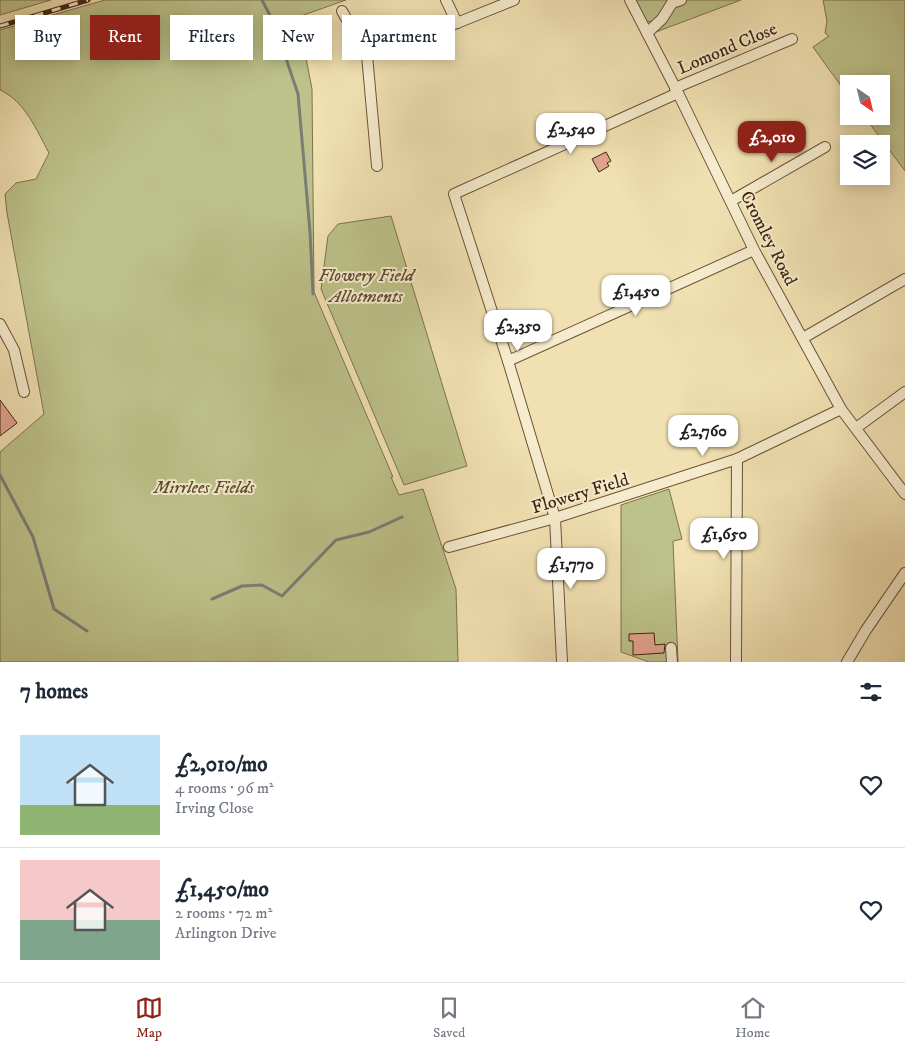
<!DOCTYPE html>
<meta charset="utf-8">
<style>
body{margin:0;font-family:"IM FELL DW Pica",serif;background:#f2f2f3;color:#1f2937;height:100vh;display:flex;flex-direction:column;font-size:19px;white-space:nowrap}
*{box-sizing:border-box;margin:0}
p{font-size:16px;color:#747a83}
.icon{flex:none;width:28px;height:28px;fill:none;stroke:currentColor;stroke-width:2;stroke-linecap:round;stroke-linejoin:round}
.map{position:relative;height:662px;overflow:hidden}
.details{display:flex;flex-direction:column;background:#fff;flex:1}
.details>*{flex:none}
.banner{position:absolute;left:15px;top:15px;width:500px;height:45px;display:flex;gap:10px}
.needle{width:32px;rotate:145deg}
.fabs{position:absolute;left:840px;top:75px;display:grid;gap:10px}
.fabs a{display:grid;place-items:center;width:50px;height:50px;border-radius:0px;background:#fff;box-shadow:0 2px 12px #0003;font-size:25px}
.price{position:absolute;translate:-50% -42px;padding:0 11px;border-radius:10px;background:#fff;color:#222;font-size:16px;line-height:32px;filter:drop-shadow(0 1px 2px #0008)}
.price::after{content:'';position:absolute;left:50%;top:30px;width:15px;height:11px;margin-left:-8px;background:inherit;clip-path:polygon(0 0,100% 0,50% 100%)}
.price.on{background:#8f2418;color:#fff}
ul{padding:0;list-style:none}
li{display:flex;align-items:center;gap:15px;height:125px;padding:0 20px}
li+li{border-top:1px solid #e0e1e3}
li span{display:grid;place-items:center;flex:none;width:140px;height:100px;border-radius:0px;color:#555}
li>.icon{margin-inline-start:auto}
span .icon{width:60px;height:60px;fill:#fffc;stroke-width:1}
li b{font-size:21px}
h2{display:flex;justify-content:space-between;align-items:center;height:60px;padding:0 20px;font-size:21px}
.pill{padding:0 18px;border-radius:0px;background:#fff;box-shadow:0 2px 12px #0003;font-size:18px;line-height:45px}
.pill.on{background:#8f2418;color:#fff}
.tab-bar{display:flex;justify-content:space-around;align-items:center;height:70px;border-top:1px solid #e0e1e3;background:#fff;font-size:14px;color:#747a83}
.tab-bar a{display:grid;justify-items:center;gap:2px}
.tab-bar .on{color:#8f2418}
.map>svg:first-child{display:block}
.green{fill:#bdc28a;stroke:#7e724e}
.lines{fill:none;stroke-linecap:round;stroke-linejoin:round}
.stream{stroke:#7a7e76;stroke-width:3}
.building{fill:#e2a48e;stroke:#3e2312}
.minor-casing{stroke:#6b523a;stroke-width:12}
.minor{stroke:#f6eccd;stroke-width:10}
.rail-casing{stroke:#3e2312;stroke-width:5}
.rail{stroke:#f6eccd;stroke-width:3;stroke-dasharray:9;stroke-linecap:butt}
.labels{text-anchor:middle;stroke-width:4;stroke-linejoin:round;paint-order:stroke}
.street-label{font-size:18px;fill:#3e2312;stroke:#f6eccd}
.park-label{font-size:18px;font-style:italic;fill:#5e4b30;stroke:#f6eccd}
</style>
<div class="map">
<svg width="905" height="662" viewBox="0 0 905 662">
<rect width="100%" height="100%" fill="#f1e1b2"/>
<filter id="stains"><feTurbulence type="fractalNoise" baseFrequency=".004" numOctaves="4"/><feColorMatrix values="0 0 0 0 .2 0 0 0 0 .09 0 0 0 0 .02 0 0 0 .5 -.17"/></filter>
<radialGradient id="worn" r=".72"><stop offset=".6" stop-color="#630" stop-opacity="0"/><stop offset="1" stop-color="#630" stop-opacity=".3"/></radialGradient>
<g class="green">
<path d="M0,0H51L0,15Z"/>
<path d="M105,0H346L298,17L312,89L314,292L393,477H391L399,495L423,489L456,589L458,662H0V452L44,414L7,213L5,194L16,183L36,179L49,153C37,131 25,101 0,90V30Z"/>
<path d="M636,0H741L656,32L650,21L647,22Z"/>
<path d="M823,0H905V171L864,116H881V84H849V97L813,47L829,36L825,33L827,21Z"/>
<path d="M391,216L467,466L404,485L321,289L328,236L338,224Z"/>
<path d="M669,489L682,539L673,541L678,662H649L621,652V505Z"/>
</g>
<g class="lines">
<g class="stream">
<path d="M262,0L274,23L298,94L310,232L313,294"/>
<path d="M0,475L33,537L54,609L87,631"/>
<path d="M212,599L242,586L262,585L282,596L336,540L369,532L402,517"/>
</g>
</g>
<g class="building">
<path d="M606,152L611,161L607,163L609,166L599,172L592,159Z"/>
<path d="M0,400L17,423L0,436Z"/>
<path d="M654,633L655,645L665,644L664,653L633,655V641H629V634Z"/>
</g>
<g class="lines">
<defs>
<g id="minor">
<path d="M446,0L457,23"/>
<path d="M630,0L678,93L754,250L841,409"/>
<path d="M342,11L367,55"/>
<path d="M647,33L662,19L672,3L681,0"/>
<path d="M675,88L792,39"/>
<path d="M377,166L367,55L457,23L514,0"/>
<path d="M731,201L825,147"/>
<path d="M0,324L14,350L24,392"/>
<path d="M803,338L905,279"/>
<path d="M508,361L754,250"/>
<path d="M856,428L905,392"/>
<path d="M449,547L555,518L737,459L841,409L905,494"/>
<path d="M671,648L672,662"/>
<path d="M562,662L555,518L508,361L454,194L678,93"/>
<path d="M736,662L737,459"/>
<path d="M847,662L866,630L905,573"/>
</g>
</defs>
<use href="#minor" class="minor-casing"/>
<use href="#minor" class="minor"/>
<defs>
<path id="rail" d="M0,26L88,0"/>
</defs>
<use href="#rail" class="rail-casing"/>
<use href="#rail" class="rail"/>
</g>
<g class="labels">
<g class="street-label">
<text transform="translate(727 48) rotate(-23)" y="6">Lomond Close</text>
<text transform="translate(769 238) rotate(63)" y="6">Cromley Road</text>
<text transform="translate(580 493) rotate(-17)" y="6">Flowery Field</text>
</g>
<g class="park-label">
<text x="366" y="281">Flowery Field<tspan x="366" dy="21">Allotments</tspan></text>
<text x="204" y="493">Mirrlees Fields</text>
</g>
</g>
<rect width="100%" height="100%" filter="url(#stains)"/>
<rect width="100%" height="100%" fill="url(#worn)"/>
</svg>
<div class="fabs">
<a><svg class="needle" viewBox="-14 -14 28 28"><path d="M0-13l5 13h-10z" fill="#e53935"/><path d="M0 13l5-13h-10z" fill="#747a83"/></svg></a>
<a><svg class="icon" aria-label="layers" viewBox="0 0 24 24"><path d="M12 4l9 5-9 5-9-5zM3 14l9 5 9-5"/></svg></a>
</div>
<b class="price" style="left:571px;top:155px">£2,540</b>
<b class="price on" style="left:772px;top:163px">£2,010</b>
<b class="price" style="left:636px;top:317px">£1,450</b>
<b class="price" style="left:518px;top:352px">£2,350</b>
<b class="price" style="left:703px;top:457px">£2,760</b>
<b class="price" style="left:724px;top:560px">£1,650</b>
<b class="price" style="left:571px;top:590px">£1,770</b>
<div class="banner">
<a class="pill">Buy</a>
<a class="pill on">Rent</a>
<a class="pill">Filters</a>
<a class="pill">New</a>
<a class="pill">Apartment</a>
</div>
</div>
<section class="details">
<h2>7 homes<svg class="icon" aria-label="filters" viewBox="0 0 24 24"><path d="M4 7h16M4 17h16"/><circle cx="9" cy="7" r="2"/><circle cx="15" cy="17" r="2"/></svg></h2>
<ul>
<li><span style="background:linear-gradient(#bfe0f5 70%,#8fb573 0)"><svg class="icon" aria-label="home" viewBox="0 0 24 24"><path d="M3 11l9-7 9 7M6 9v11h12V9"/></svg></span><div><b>£2,010/mo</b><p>4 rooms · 96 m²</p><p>Irving Close</p></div><svg class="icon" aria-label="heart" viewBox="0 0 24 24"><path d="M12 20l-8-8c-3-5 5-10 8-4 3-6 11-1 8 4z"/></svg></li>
<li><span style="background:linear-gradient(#f6c9c9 60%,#7fa58c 0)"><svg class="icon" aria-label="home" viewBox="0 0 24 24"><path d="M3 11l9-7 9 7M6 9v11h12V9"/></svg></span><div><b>£1,450/mo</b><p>2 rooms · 72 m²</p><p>Arlington Drive</p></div><svg class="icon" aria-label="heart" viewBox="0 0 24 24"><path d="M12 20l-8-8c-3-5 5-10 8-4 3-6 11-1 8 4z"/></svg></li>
</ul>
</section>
<nav class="tab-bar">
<a class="on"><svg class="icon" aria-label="map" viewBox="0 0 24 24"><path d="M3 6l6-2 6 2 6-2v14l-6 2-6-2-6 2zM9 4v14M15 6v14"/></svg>Map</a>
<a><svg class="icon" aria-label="saved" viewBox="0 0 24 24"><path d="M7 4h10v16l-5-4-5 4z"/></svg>Saved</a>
<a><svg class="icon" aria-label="home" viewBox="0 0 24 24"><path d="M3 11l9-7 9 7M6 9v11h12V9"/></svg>Home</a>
</nav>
